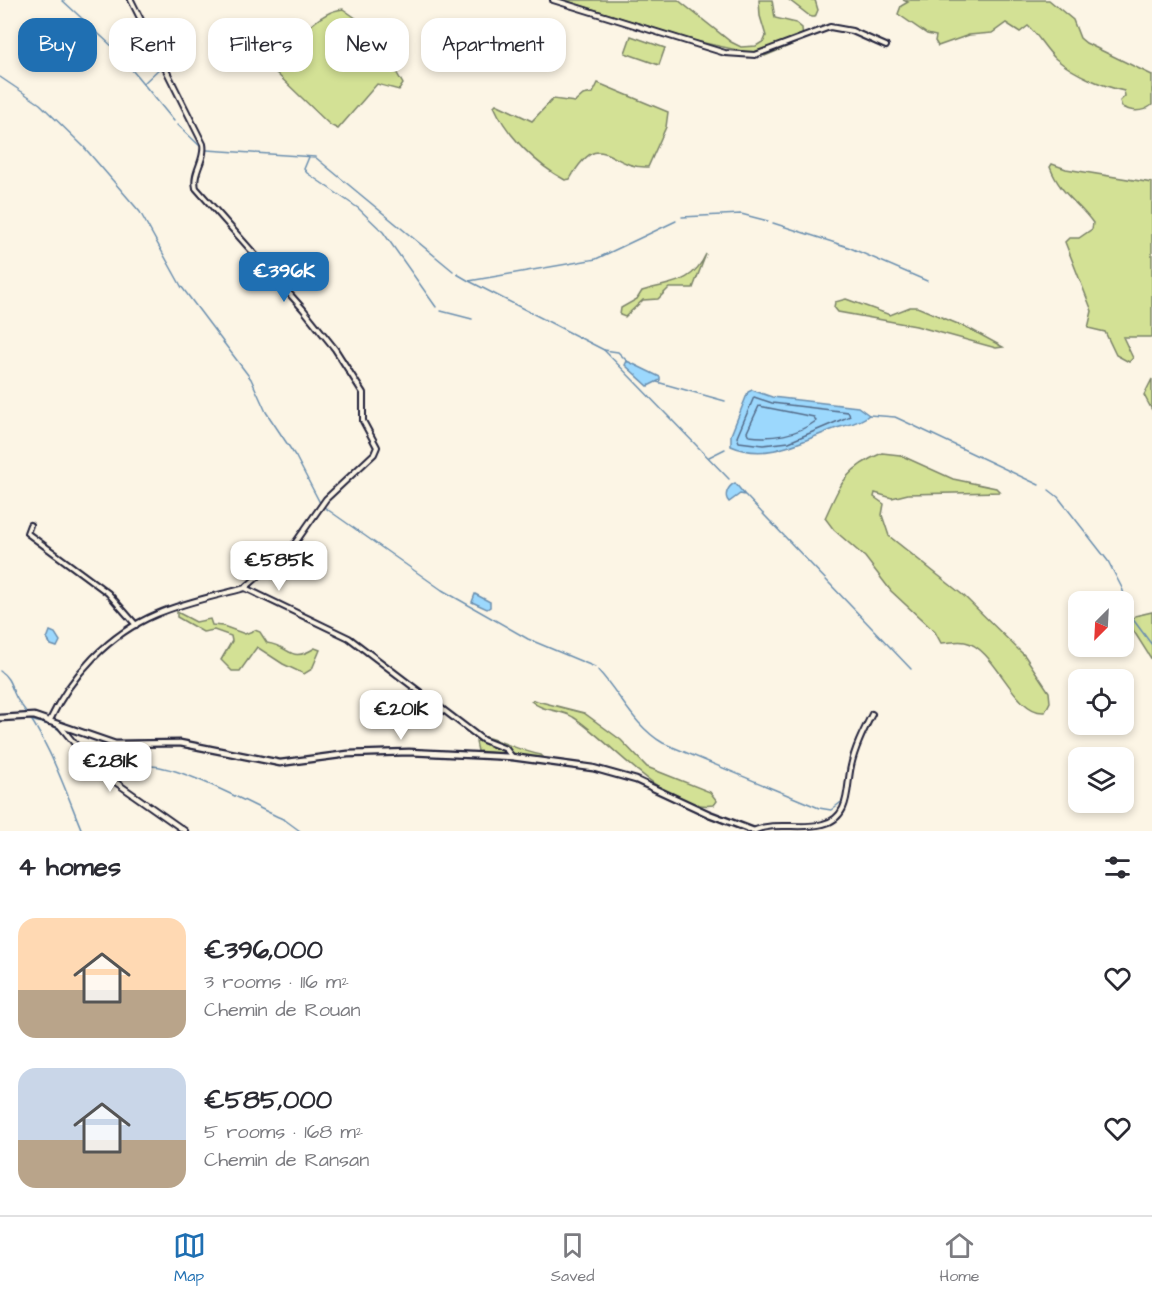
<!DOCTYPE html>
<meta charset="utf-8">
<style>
body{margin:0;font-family:"Architects Daughter",sans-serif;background:#f2f2f3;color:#2b2b33;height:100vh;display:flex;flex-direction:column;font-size:22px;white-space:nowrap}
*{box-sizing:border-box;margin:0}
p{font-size:20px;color:#7c7c81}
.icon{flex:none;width:33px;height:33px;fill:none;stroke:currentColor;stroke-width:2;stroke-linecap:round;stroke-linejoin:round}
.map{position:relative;height:831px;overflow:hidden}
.side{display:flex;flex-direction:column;background:#fff;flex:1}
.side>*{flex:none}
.hud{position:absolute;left:18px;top:18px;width:600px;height:54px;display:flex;gap:12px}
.needle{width:39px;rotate:204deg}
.tools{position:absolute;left:1068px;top:591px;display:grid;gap:12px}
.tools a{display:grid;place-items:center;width:66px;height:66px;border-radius:12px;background:#fff;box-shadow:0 3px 9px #0003;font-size:30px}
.price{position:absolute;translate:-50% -51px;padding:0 14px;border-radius:12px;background:#fff;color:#222;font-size:20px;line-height:39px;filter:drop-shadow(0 2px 3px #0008)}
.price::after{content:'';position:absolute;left:50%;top:36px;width:18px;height:14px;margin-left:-9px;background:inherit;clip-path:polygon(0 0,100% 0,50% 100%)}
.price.selected{background:#1f6fb2;color:#fff}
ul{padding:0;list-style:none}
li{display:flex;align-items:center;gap:18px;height:150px;padding:0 18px}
li span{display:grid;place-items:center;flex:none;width:168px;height:120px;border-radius:18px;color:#555}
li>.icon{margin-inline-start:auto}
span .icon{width:72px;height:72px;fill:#fffc;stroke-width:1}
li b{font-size:26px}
h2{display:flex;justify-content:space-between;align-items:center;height:72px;padding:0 18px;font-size:26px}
.pill{padding:0 21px;border-radius:18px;background:#fff;box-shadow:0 3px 9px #0003;font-size:21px;line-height:54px}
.pill.selected{background:#1f6fb2;color:#fff}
.menu{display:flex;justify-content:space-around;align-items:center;height:84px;border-top:2px solid #e1e1e2;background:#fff;font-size:16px;color:#7c7c81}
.menu a{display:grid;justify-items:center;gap:3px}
.menu .selected{color:#1f6fb2}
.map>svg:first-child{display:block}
.green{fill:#d3e195;stroke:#7a8268;stroke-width:1.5}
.water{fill:#9cd8fd;stroke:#6b8faf;stroke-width:1.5}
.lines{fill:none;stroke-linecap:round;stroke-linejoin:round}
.shore{stroke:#536b89;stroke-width:1.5}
.stream{stroke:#6b8faf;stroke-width:1.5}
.minor-casing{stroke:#22223b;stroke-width:8}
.tertiary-casing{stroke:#22223b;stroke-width:9}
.minor{stroke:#fcf5e5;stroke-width:4}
.tertiary{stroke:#fcf5e5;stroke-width:4.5}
</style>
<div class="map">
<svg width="1152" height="831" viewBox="0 0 1152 831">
<rect width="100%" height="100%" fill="#fcf5e5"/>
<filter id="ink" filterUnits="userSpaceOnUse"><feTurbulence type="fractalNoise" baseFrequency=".0167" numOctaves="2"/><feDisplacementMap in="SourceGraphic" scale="12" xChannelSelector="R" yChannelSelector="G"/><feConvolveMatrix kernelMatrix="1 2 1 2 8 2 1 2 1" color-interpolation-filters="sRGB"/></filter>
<g filter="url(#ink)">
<g class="green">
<path d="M563,0H678L731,42L741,47L756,46L764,41L766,36L760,16L759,0H772L775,18L796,23L802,28L803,40L765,56L695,41Z"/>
<path d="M789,0H815L818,10L815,17H811Z"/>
<path d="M903,0H1049L1073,20L1080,38L1086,43L1152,75V105C1143,112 1132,112 1122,107L1120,101L1125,96L1124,91C1102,86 1074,74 1056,59C1045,49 1039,36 1028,26L1020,32L1006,23L992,33L969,35L938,46L935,41L936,36L927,34L898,14L901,6L908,2Z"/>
<path d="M343,9L398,48L390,61L403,84L399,90L377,84L338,129L330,125L273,70C290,48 314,12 343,9Z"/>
<path d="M631,36L665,48L659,65L625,53Z"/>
<path d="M598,83L668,112L666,127L648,167C609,169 601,125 570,179L565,180C537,165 507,136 494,106L496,104L532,121L553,99L575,102L583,95L593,93Z"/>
<path d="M1052,164L1066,169L1152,183V337H1123L1133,358L1129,362L1116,355L1105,332L1088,328L1092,311L1065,242L1069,238H1079L1092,229L1093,223C1079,203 1060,194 1050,167Z"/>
<path d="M706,254L693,288H669L658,299L643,300L625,317L620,315L621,308L637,299L642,291C670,282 692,285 706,254Z"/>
<path d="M846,299L890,315L910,307H917L970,329L1003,347L996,348L916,326L838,312L834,307L835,302Z"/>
<path d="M1152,379V410L1144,395Z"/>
<path d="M882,453L900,455L953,479L996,488L1000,492L908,494L892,498L875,493L874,497L884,504L882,515L889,536L964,596L1025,656L1049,692L1050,702L1045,712C1014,715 996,648 965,642C958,640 948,643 941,643L935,632L891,591L865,557L834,530L825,518C841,483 845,469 882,453Z"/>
<path d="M177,612L196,622L210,619L212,625L223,626L245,634L255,630L260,632L267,643C291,646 289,664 315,648L320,650L312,669L304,674L283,664L257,647L240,671H232L221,660L232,641L231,636L214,630L203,632L177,617Z"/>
<path d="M1152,612V660L1133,630L1131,622L1135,616Z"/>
<path d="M533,700L584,713L621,740L647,767L710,792L717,801L714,805C666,812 611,741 573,717C561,709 543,712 531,701Z"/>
<path d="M485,737C504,742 521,751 541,755L544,758L478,751L476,742Z"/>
</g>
<g class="water">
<path d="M627,361L660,377V380L648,386L625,365Z"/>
<path d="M752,390L772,397L858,407L869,415C861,423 845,425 834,429C801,441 767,462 731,446V435L748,392Z"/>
<path d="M735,483L745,495L740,494L729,502C723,496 728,486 735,483Z"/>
<path d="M475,594L490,602V607L487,609L472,602Z"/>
<path d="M50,631L55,633L60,641L57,647L51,645L47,639Z"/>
</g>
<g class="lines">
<g class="shore">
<path d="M754,397L772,403L848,412L850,416L789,442L763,445L739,442L737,437Z"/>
<path d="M759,406L814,417L816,421C797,435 772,439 749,436L747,432Z"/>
</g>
<g class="stream">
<path d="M62,0L114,48L174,121"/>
<path d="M0,77L40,104L83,146L140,212L181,286L251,379L266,412L296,457L320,503"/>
<path d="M144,83L162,66"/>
<path d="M178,125L202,148"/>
<path d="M207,150L315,157L453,271"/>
<path d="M309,157L304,169L307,173L358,208L383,232L436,307"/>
<path d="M682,217L741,214L768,221"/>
<path d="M773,223L848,247L927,281"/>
<path d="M457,274L469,281L596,259L676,221"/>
<path d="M469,281L604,350L729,479"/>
<path d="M441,311L472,319"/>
<path d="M604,350L618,352L628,362"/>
<path d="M657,382L725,401"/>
<path d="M869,415L895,417L908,423L1039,485"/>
<path d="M709,457L725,449"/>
<path d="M1049,490L1058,497L1108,561L1122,588L1132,618L1152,645"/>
<path d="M746,496L911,669"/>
<path d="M324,507L442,590L528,639L595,667"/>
<path d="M598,670C621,695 633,725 663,743L819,808L831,810L845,799"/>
<path d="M0,671C12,679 11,691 19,702C48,739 64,787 82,831"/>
<path d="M30,720L53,726L62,732"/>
<path d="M72,737L84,753"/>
<path d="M89,759L109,775C123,769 136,766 150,766C181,766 253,806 285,820L300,831"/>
</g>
<defs>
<g id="minor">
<path d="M131,0L203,144C206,160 192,172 196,188L303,309L335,349L363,393V421L377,447L374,454L326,499L293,546L245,588"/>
<path d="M553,0L725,53L755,55L830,27L852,31L886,46"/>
<path d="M30,525L27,533L108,593L136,625"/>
<path d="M49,722C71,675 109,634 157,614C185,602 216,596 245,588L349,638L483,740L506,749L512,757"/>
<path d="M60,726L94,767L185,831"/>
<path d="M753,831C775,821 800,830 823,824C851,818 846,787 851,766C855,747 864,730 872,714"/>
</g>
<path id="tertiary" d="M0,718L34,716L115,744L180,743L280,763L348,754L409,752L512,757L593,768L636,780L709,814L754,831"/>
</defs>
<use href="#minor" class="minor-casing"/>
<use href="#tertiary" class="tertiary-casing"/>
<use href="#minor" class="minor"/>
<use href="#tertiary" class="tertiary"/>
</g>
</g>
</svg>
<div class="tools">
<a><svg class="needle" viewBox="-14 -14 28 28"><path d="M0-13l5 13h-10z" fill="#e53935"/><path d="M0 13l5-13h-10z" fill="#7c7c81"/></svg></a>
<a><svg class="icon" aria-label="locate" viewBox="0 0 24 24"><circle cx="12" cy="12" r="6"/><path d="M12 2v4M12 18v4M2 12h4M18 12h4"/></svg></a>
<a><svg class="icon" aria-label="layers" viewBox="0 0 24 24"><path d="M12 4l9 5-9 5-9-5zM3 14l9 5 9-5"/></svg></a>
</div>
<b class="price selected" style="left:284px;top:303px">€396K</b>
<b class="price" style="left:279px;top:592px">€585K</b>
<b class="price" style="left:401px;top:741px">€201K</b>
<b class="price" style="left:110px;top:793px">€281K</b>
<div class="hud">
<a class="pill selected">Buy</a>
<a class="pill">Rent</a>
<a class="pill">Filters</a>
<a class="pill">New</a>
<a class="pill">Apartment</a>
</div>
</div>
<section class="side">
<h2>4 homes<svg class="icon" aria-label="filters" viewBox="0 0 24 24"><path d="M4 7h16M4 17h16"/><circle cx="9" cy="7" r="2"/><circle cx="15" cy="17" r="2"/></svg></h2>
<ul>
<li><span style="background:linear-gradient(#ffd9b3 60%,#b9a48a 0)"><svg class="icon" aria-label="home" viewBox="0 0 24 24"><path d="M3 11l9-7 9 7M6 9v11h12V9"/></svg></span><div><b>€396,000</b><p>3 rooms · 116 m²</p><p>Chemin de Rouan</p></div><svg class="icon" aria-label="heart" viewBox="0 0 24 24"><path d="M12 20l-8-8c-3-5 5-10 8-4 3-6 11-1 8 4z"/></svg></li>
<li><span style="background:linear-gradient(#c9d6e8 60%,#b9a48a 0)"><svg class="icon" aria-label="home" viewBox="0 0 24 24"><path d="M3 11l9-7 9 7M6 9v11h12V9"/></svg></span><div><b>€585,000</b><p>5 rooms · 168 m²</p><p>Chemin de Ransan</p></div><svg class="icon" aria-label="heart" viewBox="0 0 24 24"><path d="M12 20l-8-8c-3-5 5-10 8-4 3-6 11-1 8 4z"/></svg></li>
</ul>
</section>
<nav class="menu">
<a class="selected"><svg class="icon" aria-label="map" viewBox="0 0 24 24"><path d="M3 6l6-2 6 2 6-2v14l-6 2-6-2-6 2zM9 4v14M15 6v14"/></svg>Map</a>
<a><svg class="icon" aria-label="saved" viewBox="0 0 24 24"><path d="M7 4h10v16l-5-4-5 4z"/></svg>Saved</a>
<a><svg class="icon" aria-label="home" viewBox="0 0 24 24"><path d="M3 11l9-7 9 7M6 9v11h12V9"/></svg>Home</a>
</nav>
